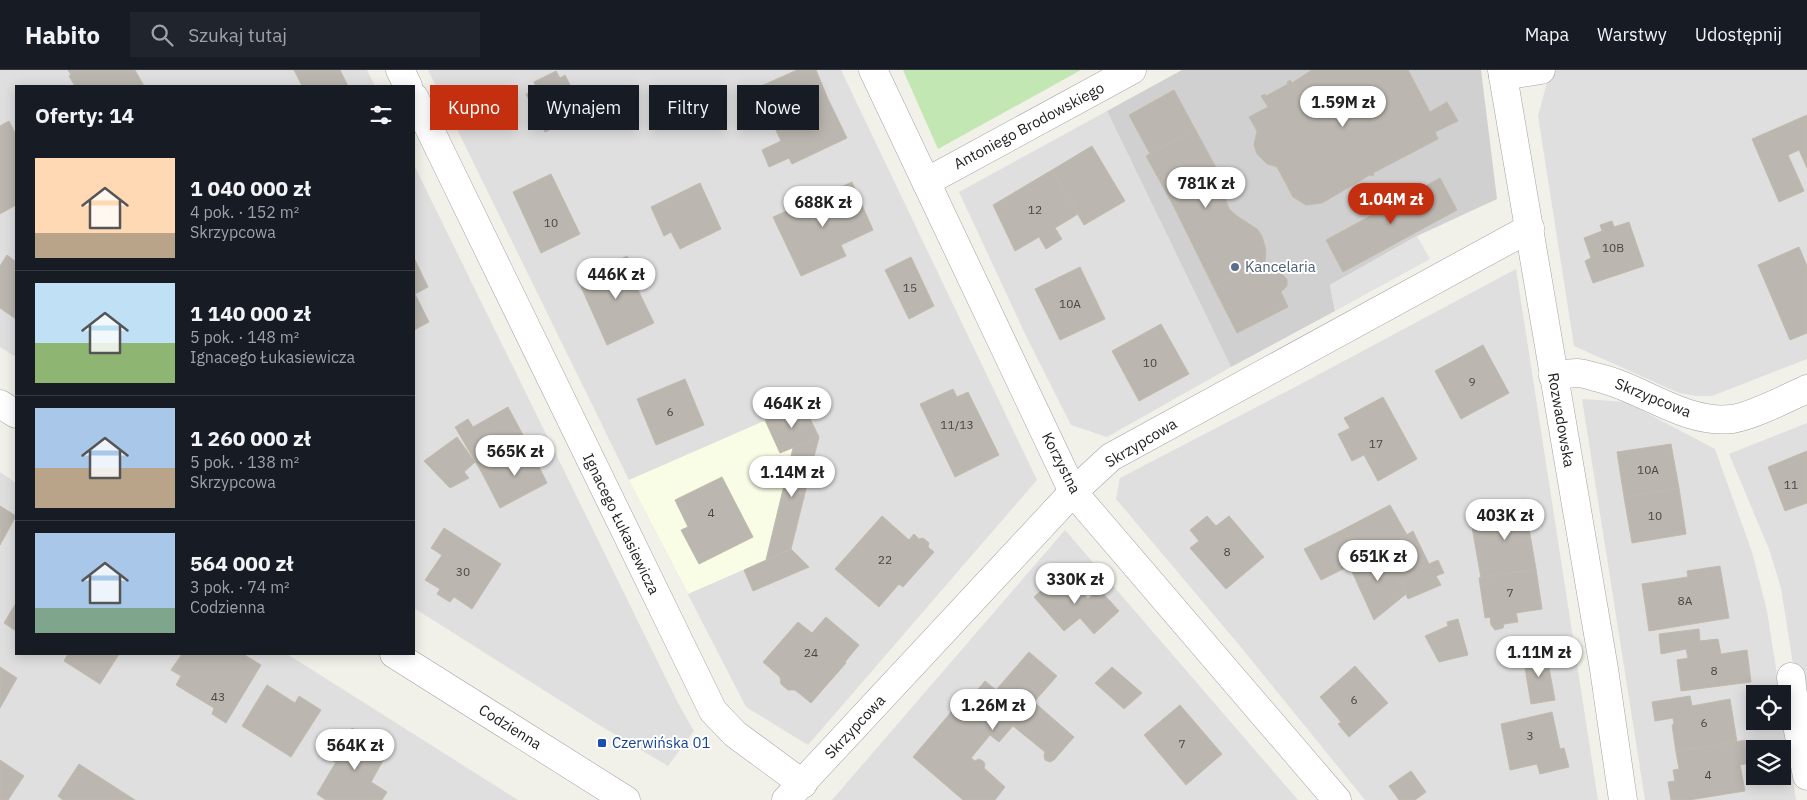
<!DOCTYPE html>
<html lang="pl">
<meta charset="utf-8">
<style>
body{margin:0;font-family:"IBM Plex Sans",sans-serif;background:#20242c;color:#f1f3f6;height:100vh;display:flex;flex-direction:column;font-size:19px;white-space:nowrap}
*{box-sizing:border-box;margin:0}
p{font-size:16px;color:#9ea1a6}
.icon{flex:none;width:28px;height:28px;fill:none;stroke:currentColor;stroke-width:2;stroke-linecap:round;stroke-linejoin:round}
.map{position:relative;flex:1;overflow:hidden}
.sheet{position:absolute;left:15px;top:15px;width:400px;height:570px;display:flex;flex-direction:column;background:#171b24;border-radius:0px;box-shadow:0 2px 12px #0003}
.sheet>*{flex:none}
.banner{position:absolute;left:430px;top:15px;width:475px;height:45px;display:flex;gap:10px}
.buttons{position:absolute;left:1746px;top:615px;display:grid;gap:10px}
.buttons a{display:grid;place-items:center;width:45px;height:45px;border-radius:0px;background:#171b24;box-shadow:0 2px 12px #0003;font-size:25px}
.price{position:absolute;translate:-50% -42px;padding:0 11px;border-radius:18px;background:#fff;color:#222;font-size:16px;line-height:32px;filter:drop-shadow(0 1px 2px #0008)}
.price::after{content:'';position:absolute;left:50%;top:30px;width:15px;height:11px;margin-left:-8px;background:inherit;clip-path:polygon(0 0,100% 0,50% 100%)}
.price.selected{background:#c4300f;color:#fff}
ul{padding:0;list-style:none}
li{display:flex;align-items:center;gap:15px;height:125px;padding:0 20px}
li+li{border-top:1px solid #363941}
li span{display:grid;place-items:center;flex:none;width:140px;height:100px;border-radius:0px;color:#555}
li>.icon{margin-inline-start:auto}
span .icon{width:60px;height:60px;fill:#fffc;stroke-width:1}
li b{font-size:21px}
h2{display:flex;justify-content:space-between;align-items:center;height:60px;padding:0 20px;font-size:21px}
.pill{padding:0 18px;border-radius:0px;background:#171b24;box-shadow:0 2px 12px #0003;font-size:18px;line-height:45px}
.pill.selected{background:#c4300f;color:#fff}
header{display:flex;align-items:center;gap:30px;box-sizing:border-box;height:70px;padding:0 25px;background:#171b24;border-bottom:1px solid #363941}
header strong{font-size:24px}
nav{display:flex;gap:28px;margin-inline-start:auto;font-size:18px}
.search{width:350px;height:45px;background:#20242c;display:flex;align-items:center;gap:12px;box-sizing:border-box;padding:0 18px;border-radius:0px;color:#9ea1a6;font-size:19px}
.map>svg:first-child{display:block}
.residential{fill:#e0dfdf;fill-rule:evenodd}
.education{fill:#f9fde6}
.religious{fill:#d0d0d0}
.grass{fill:#c3e7b3}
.parking{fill:#e2e2e2}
.building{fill:#bbb6af;stroke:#c2baac}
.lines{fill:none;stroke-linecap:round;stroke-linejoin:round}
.minor-casing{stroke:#a3a3a3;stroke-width:29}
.minor{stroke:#fff;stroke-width:28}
.service-dot{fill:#5c6f8a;stroke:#fff;stroke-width:2}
.transit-dot{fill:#1a4fb4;stroke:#fff;stroke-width:2}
.labels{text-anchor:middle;stroke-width:4;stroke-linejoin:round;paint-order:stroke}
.number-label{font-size:12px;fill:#484745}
.street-label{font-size:15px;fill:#222;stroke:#fff}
.service-label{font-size:15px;fill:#4e5e75;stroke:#fff;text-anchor:start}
.transit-label{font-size:15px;fill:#164399;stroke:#fff;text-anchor:start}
</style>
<header>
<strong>Habito</strong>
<div class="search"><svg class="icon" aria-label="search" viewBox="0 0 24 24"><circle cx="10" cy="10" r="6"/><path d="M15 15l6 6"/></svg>Szukaj tutaj</div>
<nav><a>Mapa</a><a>Warstwy</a><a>Udostępnij</a></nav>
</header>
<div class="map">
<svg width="1807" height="730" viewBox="0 0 1807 730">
<rect width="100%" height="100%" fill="#f1f0e9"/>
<g class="residential">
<path d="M0,0H367L375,16H16V287L0,277Z"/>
<path d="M428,0H841L1037,410L808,675L746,637L629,410Z"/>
<path d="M1553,0H1807V289L1712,326H1696L1679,323L1574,276L1538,46L1546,16Z"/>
<path d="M1107,41L1231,297L1107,367L1071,355L1026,266L959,122Z"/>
<path d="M414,95L678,633L694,661L668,696L599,655L414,538Z"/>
<path d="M1516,199L1598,730H1365L1240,576L1116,429L1120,408L1299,315Z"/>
<path d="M1582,329L1626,332L1715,379L1752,482L1767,541L1780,624H1755V651H1782L1783,642L1796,730H1645ZM1755,679H1782V706H1755Z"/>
<path d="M1807,353V642L1793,594L1781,518L1769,479L1729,384Z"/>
<path d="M0,402L16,413V584H287L518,730H0Z"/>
<path d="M1065,460L1298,730H832Z"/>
</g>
<path class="education" d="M803,334L819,367L791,479L688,524L629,410Z"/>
<path class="religious" d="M1182,0H1481L1497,129L1417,166L1330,215L1335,241L1231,297L1107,41Z"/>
<path class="grass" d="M903,0H1081L938,79Z"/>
<path class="parking" d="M1417,166L1430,189L1335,241L1330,215Z"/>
<g class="building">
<path d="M68,0H135L144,16H75L69,6L71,5Z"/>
<path d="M294,0H340L348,16H302Z"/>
<path d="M797,0H816L828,29L773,54L765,36L749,43L741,25Z"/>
<path d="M1312,0H1408L1430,42L1447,32L1458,51L1435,62L1438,69L1373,103L1374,105L1372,106L1370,105L1322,133L1306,135L1293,127L1277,97L1267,94L1257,84L1254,75L1257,61L1249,47L1268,37L1261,26L1265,24L1266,26L1288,14L1287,12L1290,10L1292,13Z"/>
<path d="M556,1L560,8L565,5L584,43L545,62L526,24L537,19L534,12Z"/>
<path d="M1174,20L1195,59L1150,84L1129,45Z"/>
<path d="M828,29L847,68L792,94L789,88L769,97L762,80L781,71L773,54Z"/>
<path d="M1807,45V98L1799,80L1788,85L1804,121L1779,132L1752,69Z"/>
<path d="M9,51L16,65V135L0,144V56Z"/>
<path d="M1195,59L1224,112L1223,122L1229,139L1237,146L1257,159L1262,166L1266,180L1265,191L1213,216L1174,137L1146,86Z"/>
<path d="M1092,76L1125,131L1084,155L1052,100Z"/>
<path d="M1052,100L1078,144L1055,158L1062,169L1046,179L1039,167L1015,181L993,135Z"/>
<path d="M551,104L580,164L541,183L513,122Z"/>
<path d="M1440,108L1457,140L1343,202L1326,170Z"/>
<path d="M852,112L873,160L841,175L846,186L801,206L773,147Z"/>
<path d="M700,113L721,159L680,179L671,162L664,166L651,137Z"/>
<path d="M1612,151L1614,157L1629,152L1644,196L1593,213L1585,191L1591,188L1584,168L1602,161L1600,155Z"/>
<path d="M1799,177L1807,196V263L1790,270L1758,195Z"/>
<path d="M7,185L16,192V249L0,238V196Z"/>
<path d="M627,186L642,216L637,218L654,253L607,275L578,210Z"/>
<path d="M911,187L934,236L909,249L885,200Z"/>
<path d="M414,188L428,217L415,224L429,252L414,260Z"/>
<path d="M1265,191L1272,205L1277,203L1282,204L1287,209V216L1281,222L1288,237L1237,263L1213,216Z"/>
<path d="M1080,197L1105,249L1060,270L1035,219Z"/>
<path d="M1161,254L1189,304L1139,331L1112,281Z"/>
<path d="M1483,275L1509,323L1461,349L1435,301Z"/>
<path d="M685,309L704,355L656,375L637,329Z"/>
<path d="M953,319L957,327L968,322L999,385L955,407L920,334Z"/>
<path d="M1383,327L1417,389L1378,411L1364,385L1352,391L1338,364L1350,358L1344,348Z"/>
<path d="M803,334L819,367L780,383L765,350Z"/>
<path d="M508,337L529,376L482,403L455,357L468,349L473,357Z"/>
<path d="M457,367L475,392L464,402L469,408L450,418L424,391Z"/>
<path d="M819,367L791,479L766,490L793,378Z"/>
<path d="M1671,374L1679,418L1624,427L1617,382Z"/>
<path d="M529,376L547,413L500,438L482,403Z"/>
<path d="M1807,381V433L1785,441L1768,397Z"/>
<path d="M722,407L753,467L699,494L681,460L688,457L675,430Z"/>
<path d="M1679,418L1686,464L1632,473L1624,427Z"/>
<path d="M1524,429L1536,499L1481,508L1472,457L1492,453L1489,435Z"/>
<path d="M1390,435L1407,465L1361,490L1344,459Z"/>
<path d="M0,436L16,446L0,475Z"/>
<path d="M882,446L909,470L914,464L919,469L923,468L929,473L928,477L934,482L903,517L899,514L879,537L835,499Z"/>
<path d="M1207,446L1216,456L1229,446L1264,487L1226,519L1190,478L1199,471L1190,460Z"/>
<path d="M444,458L501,494L472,539L454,527L450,532L437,524L440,519L425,510L442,485L431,478Z"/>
<path d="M1344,459L1361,490L1321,510L1304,479Z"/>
<path d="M1413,461L1429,494L1438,490L1444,503L1436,506L1441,515L1408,529L1385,478Z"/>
<path d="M1385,478L1406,524L1374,550L1349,495Z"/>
<path d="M791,479L809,497L753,521L744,500Z"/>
<path d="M1720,496L1729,548L1649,561L1642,514L1688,507L1687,501Z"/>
<path d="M1536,499L1542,539L1516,543L1518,552L1504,554L1503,558L1495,560L1491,555L1490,547L1485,548L1479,508Z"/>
<path d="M1063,501L1088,529L1099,519L1119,541L1094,564L1080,548L1064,561L1034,527Z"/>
<path d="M16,533V561L4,553Z"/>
<path d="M826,547L859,575L845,592L846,593L811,633L795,620H788L781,614L780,607L763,592L798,552L812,563Z"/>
<path d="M1458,549L1468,585L1439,592L1425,566L1448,556L1447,552Z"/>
<path d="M1699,559L1700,571L1718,569L1721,584L1747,580L1751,612L1681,621L1677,590L1688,588L1686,579L1661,584L1659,564Z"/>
<path d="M1029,582L1057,606L1034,632L1074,667L1054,690L1050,692L1045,690L1044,685L1045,682L1013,656L999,672L990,665L971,688L975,691L979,689L983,691L985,694L984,698L1005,717L995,730H963L913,687L958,634L962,638L985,611L996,620Z"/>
<path d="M1546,582L1555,630L1531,634L1523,586Z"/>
<path d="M68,584H119L100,614L64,591Z"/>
<path d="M182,584H243L261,595L226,653L212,644L214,638L176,615L181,606L171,600Z"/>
<path d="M1355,596L1388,633L1349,667L1338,654L1341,652L1320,627Z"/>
<path d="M0,597L17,608L0,638Z"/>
<path d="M1112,597L1142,623L1124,639L1095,613Z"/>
<path d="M267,615L295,633L299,626L321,640L291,687L242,656Z"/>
<path d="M1690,626L1692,636L1730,629L1737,672L1676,682L1672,655L1674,654L1673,648L1655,651L1652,632Z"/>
<path d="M1180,635L1222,684L1186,715L1144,665Z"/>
<path d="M1552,642L1560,679L1564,678L1569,697L1540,704L1537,694L1510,700L1501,654Z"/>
<path d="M352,658L389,680L371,712L387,722L382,730H326L317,724L336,692L333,691Z"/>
<path d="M1746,670L1749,673L1751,688L1750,693L1740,695L1745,721L1689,730H1671L1668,712L1675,711L1673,700L1679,699L1676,682Z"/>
<path d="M0,690L24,706L8,730H0Z"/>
<path d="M79,694L135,730H63L58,726Z"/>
<path d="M1411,701L1426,722L1415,730H1399L1389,716Z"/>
</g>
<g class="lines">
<defs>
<g id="minor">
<path d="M400,0L408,16"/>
<path d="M873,0L1073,422L1337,730"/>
<path d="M1502,0L1604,599L1623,730"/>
<path d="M1503,6L1541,0"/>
<path d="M414,27L713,641L735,664L803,714"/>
<path d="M926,112L1132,0"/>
<path d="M1553,306C1561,305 1569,303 1576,303C1582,303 1589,305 1595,307C1640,316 1685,355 1732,349C1753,346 1787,328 1807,319"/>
<path d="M0,334L16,344"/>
<path d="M394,584L626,730"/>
<path d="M1791,607L1796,650L1807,706"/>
<path d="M786,730L1073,422L1111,387L1530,158"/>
</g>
</defs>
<use href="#minor" class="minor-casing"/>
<use href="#minor" class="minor"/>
</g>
<circle class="service-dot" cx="1235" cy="197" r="5"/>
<rect class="transit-dot" x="597" y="668" width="10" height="10" rx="2.5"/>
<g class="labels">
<g class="number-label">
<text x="1035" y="144">12</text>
<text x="551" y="157">10</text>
<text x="1613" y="182">10B</text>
<text x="910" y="222">15</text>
<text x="1070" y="238">10A</text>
<text x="1150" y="297">10</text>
<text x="1472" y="316">9</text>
<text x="670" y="346">6</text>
<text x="957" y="359">11/13</text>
<text x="1376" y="378">17</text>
<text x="1648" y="404">10A</text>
<text x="1791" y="419">11</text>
<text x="711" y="447">4</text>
<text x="1655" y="450">10</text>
<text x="1227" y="486">8</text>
<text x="885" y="494">22</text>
<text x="463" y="506">30</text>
<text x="1510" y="527">7</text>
<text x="1685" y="535">8A</text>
<text x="811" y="587">24</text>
<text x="1714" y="605">8</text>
<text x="218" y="631">43</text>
<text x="1354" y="634">6</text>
<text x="1704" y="657">6</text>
<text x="1530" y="670">3</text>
<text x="1182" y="678">7</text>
<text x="1708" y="709">4</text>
</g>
<g class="street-label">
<text transform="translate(1029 56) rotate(-28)" y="5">Antoniego Brodowskiego</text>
<text transform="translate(1653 328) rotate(22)" y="5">Skrzypcowa</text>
<text transform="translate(1561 350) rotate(80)" y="5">Rozwadowska</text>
<text transform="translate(1141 373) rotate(-31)" y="5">Skrzypcowa</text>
<text transform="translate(1061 393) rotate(63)" y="5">Korzystna</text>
<text transform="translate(621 454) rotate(64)" y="5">Ignacego Łukasiewicza</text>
<text transform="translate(510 657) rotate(32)" y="5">Codzienna</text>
<text transform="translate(855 657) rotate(-47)" y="5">Skrzypcowa</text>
</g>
<g class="service-label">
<text x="1245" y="202">Kancelaria</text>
</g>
<g class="transit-label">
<text x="612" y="678">Czerwińska 01</text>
</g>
</g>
</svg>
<div class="buttons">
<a><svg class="icon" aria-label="locate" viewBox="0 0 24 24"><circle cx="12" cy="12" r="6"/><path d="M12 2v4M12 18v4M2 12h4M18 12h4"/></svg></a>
<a><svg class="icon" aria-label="layers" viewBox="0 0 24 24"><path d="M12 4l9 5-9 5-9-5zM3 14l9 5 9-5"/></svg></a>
</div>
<b class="price" style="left:1343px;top:58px">1.59M zł</b>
<b class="price" style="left:1206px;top:139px">781K zł</b>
<b class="price selected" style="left:1391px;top:155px">1.04M zł</b>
<b class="price" style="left:823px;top:158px">688K zł</b>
<b class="price" style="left:616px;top:230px">446K zł</b>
<b class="price" style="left:792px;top:359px">464K zł</b>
<b class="price" style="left:515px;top:407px">565K zł</b>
<b class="price" style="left:792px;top:428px">1.14M zł</b>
<b class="price" style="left:1505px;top:471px">403K zł</b>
<b class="price" style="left:1378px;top:512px">651K zł</b>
<b class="price" style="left:1075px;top:535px">330K zł</b>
<b class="price" style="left:1539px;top:608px">1.11M zł</b>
<b class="price" style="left:993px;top:661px">1.26M zł</b>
<b class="price" style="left:355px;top:701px">564K zł</b>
<div class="banner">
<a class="pill selected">Kupno</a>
<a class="pill">Wynajem</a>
<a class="pill">Filtry</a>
<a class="pill">Nowe</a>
</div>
<section class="sheet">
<h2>Oferty: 14<svg class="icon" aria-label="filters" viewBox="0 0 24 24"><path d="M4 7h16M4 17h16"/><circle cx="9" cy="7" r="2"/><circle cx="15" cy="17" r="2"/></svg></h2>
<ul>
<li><span style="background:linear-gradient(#ffd9b3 75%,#b9a48a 0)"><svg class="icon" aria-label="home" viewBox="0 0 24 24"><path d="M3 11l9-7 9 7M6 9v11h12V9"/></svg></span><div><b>1 040 000 zł</b><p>4 pok. · 152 m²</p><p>Skrzypcowa</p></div></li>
<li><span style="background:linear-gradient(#bfe0f5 60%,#8fb573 0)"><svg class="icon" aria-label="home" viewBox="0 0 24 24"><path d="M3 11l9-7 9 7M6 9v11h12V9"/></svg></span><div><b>1 140 000 zł</b><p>5 pok. · 148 m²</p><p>Ignacego Łukasiewicza</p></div></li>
<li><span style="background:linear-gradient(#a9c7e8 60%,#b9a48a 0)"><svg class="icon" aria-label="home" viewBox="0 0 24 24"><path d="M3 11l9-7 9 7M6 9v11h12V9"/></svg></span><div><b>1 260 000 zł</b><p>5 pok. · 138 m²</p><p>Skrzypcowa</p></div></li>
<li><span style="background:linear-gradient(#a9c7e8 75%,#7fa58c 0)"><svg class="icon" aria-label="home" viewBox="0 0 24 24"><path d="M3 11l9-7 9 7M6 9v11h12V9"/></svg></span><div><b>564 000 zł</b><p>3 pok. · 74 m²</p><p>Codzienna</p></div></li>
</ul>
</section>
</div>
